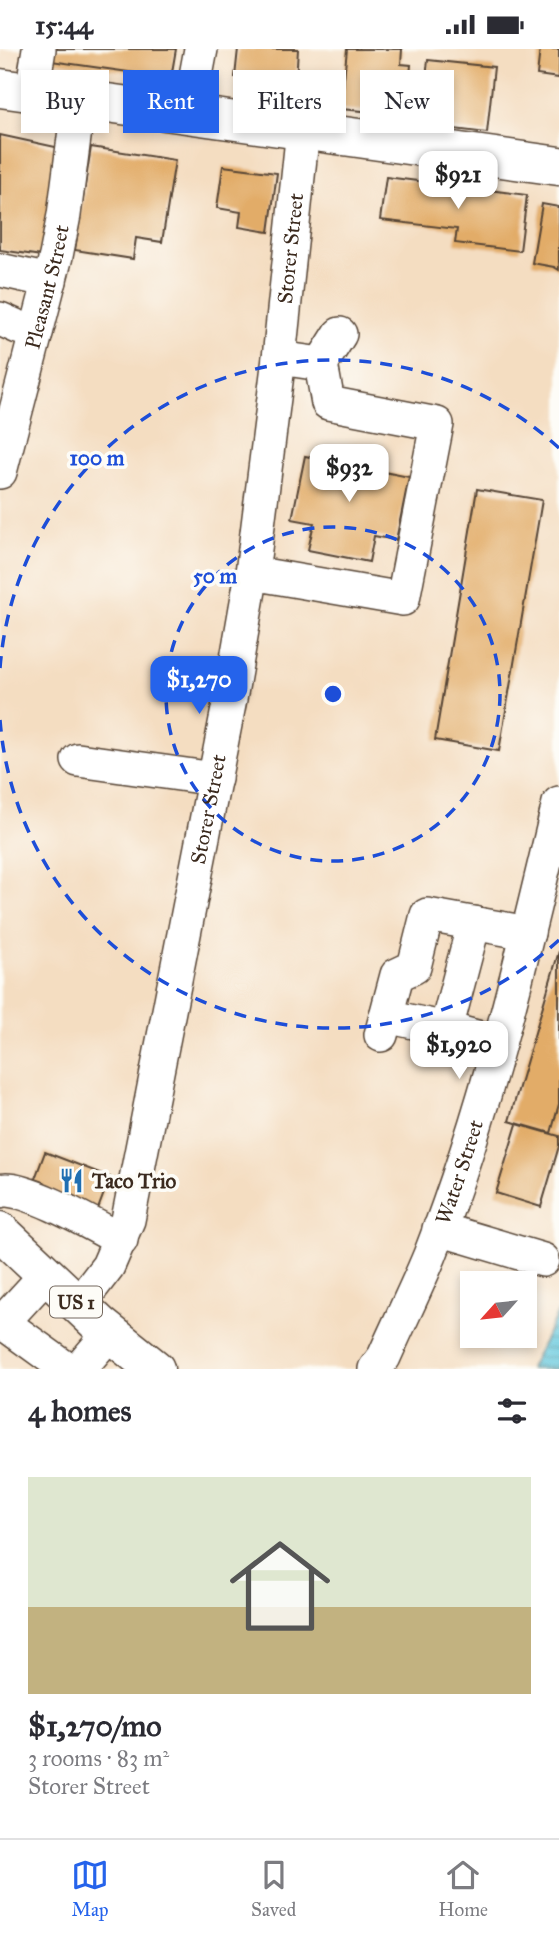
<!DOCTYPE html>
<meta charset="utf-8">
<style>
body{margin:0;font-family:"IM FELL Great Primer",serif;background:#f2f2f3;color:#2b2b33;height:100vh;display:flex;flex-direction:column;font-size:26px;white-space:nowrap}
*{box-sizing:border-box;margin:0}
p{font-size:23px;color:#7c7c81}
.icon{flex:none;width:38px;height:38px;fill:none;stroke:currentColor;stroke-width:2;stroke-linecap:round;stroke-linejoin:round}
.map{position:relative;height:1320px;overflow:hidden}
.panel{display:flex;flex-direction:column;background:#fff;flex:1}
.panel>*{flex:none}
.top-card{position:absolute;left:21px;top:21px;width:518px;height:63px;display:flex;gap:14px}
.needle{width:46px;rotate:243deg}
.fabs{position:absolute;left:460px;top:1222px;display:grid;gap:14px}
.fabs a{display:grid;place-items:center;width:77px;height:77px;border-radius:0px;background:#fff;box-shadow:0 4px 10px #0003;font-size:35px}
.price{position:absolute;translate:-50% -60px;padding:0 16px;border-radius:14px;background:#fff;color:#222;font-size:23px;line-height:46px;filter:drop-shadow(0 2px 4px #0008)}
.price::after{content:'';position:absolute;left:50%;top:42px;width:21px;height:16px;margin-left:-10px;background:inherit;clip-path:polygon(0 0,100% 0,50% 100%)}
.price.active{background:#2563eb;color:#fff}
ul{padding:0;list-style:none}
li{display:grid;align-content:center;gap:14px;height:371px;padding:0 28px}
li span{display:grid;place-items:center;height:217px;border-radius:0px;color:#555}
li>.icon{margin-inline-start:auto}
span .icon{width:126px;height:126px;fill:#fffc;stroke-width:1}
li b{font-size:30px}
h2{display:flex;justify-content:space-between;align-items:center;height:84px;padding:0 28px;font-size:30px}
.tag{padding:0 24px;border-radius:0px;background:#fff;box-shadow:0 4px 10px #0003;font-size:24px;line-height:63px}
.tag.active{background:#2563eb;color:#fff}
.status{display:flex;justify-content:space-between;align-items:center;height:49px;padding:0 35px;background:#fff;direction:ltr}
.status svg{height:19px;fill:currentColor}
.menu{display:flex;justify-content:space-around;align-items:center;height:98px;border-top:2px solid #e1e1e2;background:#fff;font-size:19px;color:#7c7c81}
.menu a{display:grid;justify-items:center;gap:4px}
.menu .active{color:#2563eb}
.map>svg:first-child{display:block}
.water{fill:url(#water-rules);stroke:#4e797e;stroke-width:2}
.building{fill:#e2ac67}
.lines{fill:none;stroke-linecap:round;stroke-linejoin:round}
.minor-casing{stroke:#574536;stroke-width:36}
.major-casing{stroke:#574536;stroke-width:41}
.minor{stroke:#fff;stroke-width:33}
.major{stroke:#fff;stroke-width:38}
.ring{fill:none;stroke:#1d4ed8;stroke-width:3.5;stroke-dasharray:12 9}
.labels{text-anchor:middle;stroke-width:7;stroke-linejoin:round;paint-order:stroke}
.shield{fill:#fdfcf7;stroke:#75695f;stroke-width:2}
.shield-label{font-size:19px;font-weight:bold;fill:#3b2a1e}
.street-label{font-size:21px;fill:#3b2a1e;stroke:#fdfcf7}
.poi-label{font-size:21px;font-weight:bold;fill:#3b2a1e;stroke:#fdfcf7;text-anchor:start}
.centre{fill:#1d4ed8;stroke:#fdfcf7;stroke-width:3.5}
.ring-label{font-size:21px;text-anchor:middle;font-weight:bold;fill:#1d4ed8;stroke:#fdfcf7;stroke-width:7;stroke-linejoin:round;paint-order:stroke}
</style>
<div class="status"><b>15:44</b><svg viewBox="0 0 49 12"><path d="M0 12V9h3v3zM5 12V6h3v6zM10 12V3h3v9zM15 12V0h3v12zM26 1h20v11H26zM47 4h2v5h-2z"/></svg></div>
<div class="map">
<svg width="559" height="1320" viewBox="0 0 559 1320">
<defs>
<pattern id="water-rules" width="6" height="5" patternUnits="userSpaceOnUse" patternTransform="scale(1.75)"><rect width="6" height="5" fill="#61c8de"/><path d="M0 2.5h6" fill="none" stroke="#51a3b3"/></pattern>
</defs>
<rect width="100%" height="100%" fill="#fdfcf7"/>
<filter id="ink" filterUnits="userSpaceOnUse"><feTurbulence type="fractalNoise" baseFrequency=".0143" numOctaves="2"/><feDisplacementMap in="SourceGraphic" scale="14" xChannelSelector="R" yChannelSelector="G"/><feConvolveMatrix kernelMatrix="1 2 1 2 8 2 1 2 1" color-interpolation-filters="sRGB"/></filter>
<filter id="wash" filterUnits="userSpaceOnUse"><feTurbulence type="fractalNoise" baseFrequency=".00686" numOctaves="4" result="noise"/><feDisplacementMap in="SourceGraphic" scale="28" xChannelSelector="R" yChannelSelector="G"/><feGaussianBlur stdDeviation="1.57" result="paint"/><feColorMatrix in="noise" values="0 0 0 0 0 0 0 0 0 0 0 0 0 0 0 0 0 1.4 0 .05"/><feComposite in="paint" operator="in"/></filter>
<g filter="url(#wash)">
<rect width="100%" height="100%" fill="#f4ddc1"/>
<path class="water" d="M559,1262V1320H530L531,1317Z"/>
<g id="blocks">
<g class="building">
<path d="M53,0H176L171,29L51,12Z"/>
<path d="M238,0H298L296,32L235,28Z"/>
<path d="M347,0H402L401,15L411,16L406,66L341,60Z"/>
<path d="M540,0H559V29L537,26Z"/>
<path d="M428,11L494,18L487,84L421,76Z"/>
<path d="M0,86L60,99L42,207L0,201Z"/>
<path d="M91,98L175,111L162,193L136,189L133,210L75,201Z"/>
<path d="M223,117L277,124L269,183L239,178L241,163L217,159Z"/>
<path d="M386,128L527,146L520,202L455,194L457,180L380,171Z"/>
<path d="M542,155L559,158V221L554,218L532,214Z"/>
<path d="M344,397L378,404L374,421L409,428L396,491L374,487L369,513L308,501L314,474L292,470L305,407L340,414Z"/>
<path d="M477,440L542,451L499,702L435,691Z"/>
<path d="M559,902V1055L551,1084L509,1072Z"/>
<path d="M517,1075L559,1087V1097L541,1158L496,1144Z"/>
<path d="M45,1103L110,1128L98,1160L33,1135Z"/>
</g>
</g>
</g>
<g filter="url(#ink)">
<use href="#blocks" fill-opacity="0" stroke="#574536" stroke-width="2"/>
<g class="lines">
<defs>
<g id="minor">
<path d="M32,43L39,0"/>
<path d="M189,64L201,0"/>
<path d="M0,221L50,232"/>
<path d="M0,270L18,278L36,283"/>
<path d="M321,315L340,285"/>
<path id="s1" d="M0,423L56,207L64,166L79,50"/>
<path d="M252,524L403,550L437,375L328,354L321,315L279,309"/>
<path d="M78,711L215,730"/>
<path d="M474,874L446,980L499,994"/>
<path d="M386,967L446,980"/>
<path d="M381,986L397,926L414,918L427,866L528,884"/>
<path d="M0,1142C21,1134 99,1179 121,1191"/>
<path d="M439,1180L543,1211"/>
<path id="s2" d="M78,1256L108,1217L128,1171L230,650L252,524L279,309L303,80"/>
<path d="M2,1273L67,1320"/>
<path d="M0,1276L46,1226"/>
<path d="M79,1320L110,1284"/>
<path id="s3" d="M375,1320L384,1308C399,1274 416,1240 430,1206C487,1060 523,906 559,754"/>
</g>
<g id="major">
<path d="M0,39L559,117"/>
<path d="M0,1182L100,1276L155,1320"/>
</g>
</defs>
<use href="#minor" class="minor-casing"/>
<use href="#major" class="major-casing"/>
<use href="#minor" class="minor"/>
<use href="#major" class="major"/>
</g>
</g>
<g class="ring">
<circle cx="333" cy="645" r="167"/>
<path d="M559 891A334 334 0 0 1 0 671M0 619A334 334 0 0 1 559 399"/>
</g>
<defs>
<symbol id="restaurant-bare" viewBox="-9 -9 18 18"><path d="M-5-6h1v4h1v-4h1v4h1v-4h1v5L-1.5 .5V6h-2V.5L-5-1ZM5-6V6H3V1.5H1.5Q1.5-4 5-6Z" fill="#1f6fb2" stroke="#fdfcf7" stroke-width="2.5" paint-order="stroke"/></symbol>
</defs>
<g fill-rule="evenodd">
<use href="#restaurant-bare" x="54" y="1114" width="35" height="35"/>
</g>
<g class="labels">
<rect class="shield" x="50" y="1237.5" width="52" height="31" rx="5"/>
<g class="shield-label">
<text x="76" y="1260">US 1</text>
</g>
<g class="street-label">
<text dy="7" stroke="none"><textPath href="#s2" startOffset="1085">Storer Street</textPath></text>
<text dy="7" stroke="none"><textPath href="#s1" startOffset="191">Pleasant Street</textPath></text>
<text dy="7" stroke="none"><textPath href="#s2" startOffset="518">Storer Street</textPath></text>
<text dy="7" stroke="none"><textPath href="#s3" startOffset="215">Water Street</textPath></text>
</g>
<g class="poi-label">
<text x="92" y="1139">Taco Trio</text>
</g>
</g>
<circle cx="333" cy="645" r="10" class="centre"/>
<g class="ring-label">
<text x="97" y="416">100 m</text>
<text x="215" y="534">50 m</text>
</g>
</svg>
<div class="fabs">
<a><svg class="needle" viewBox="-14 -14 28 28"><path d="M0-13l5 13h-10z" fill="#e53935"/><path d="M0 13l5-13h-10z" fill="#7c7c81"/></svg></a>
</div>
<b class="price" style="left:458px;top:162px">$921</b>
<b class="price" style="left:349px;top:455px">$932</b>
<b class="price active" style="left:199px;top:667px">$1,270</b>
<b class="price" style="left:459px;top:1032px">$1,920</b>
<div class="top-card">
<a class="tag">Buy</a>
<a class="tag active">Rent</a>
<a class="tag">Filters</a>
<a class="tag">New</a>
</div>
</div>
<section class="panel">
<h2>4 homes<svg class="icon" aria-label="filters" viewBox="0 0 24 24"><path d="M4 7h16M4 17h16"/><circle cx="9" cy="7" r="2"/><circle cx="15" cy="17" r="2"/></svg></h2>
<ul>
<li><span style="background:linear-gradient(#dfe7d0 60%,#c2b280 0)"><svg class="icon" aria-label="home" viewBox="0 0 24 24"><path d="M3 11l9-7 9 7M6 9v11h12V9"/></svg></span><div><b>$1,270/mo</b><p>3 rooms · 83 m²</p><p>Storer Street</p></div></li>
</ul>
</section>
<nav class="menu">
<a class="active"><svg class="icon" aria-label="map" viewBox="0 0 24 24"><path d="M3 6l6-2 6 2 6-2v14l-6 2-6-2-6 2zM9 4v14M15 6v14"/></svg>Map</a>
<a><svg class="icon" aria-label="saved" viewBox="0 0 24 24"><path d="M7 4h10v16l-5-4-5 4z"/></svg>Saved</a>
<a><svg class="icon" aria-label="home" viewBox="0 0 24 24"><path d="M3 11l9-7 9 7M6 9v11h12V9"/></svg>Home</a>
</nav>
